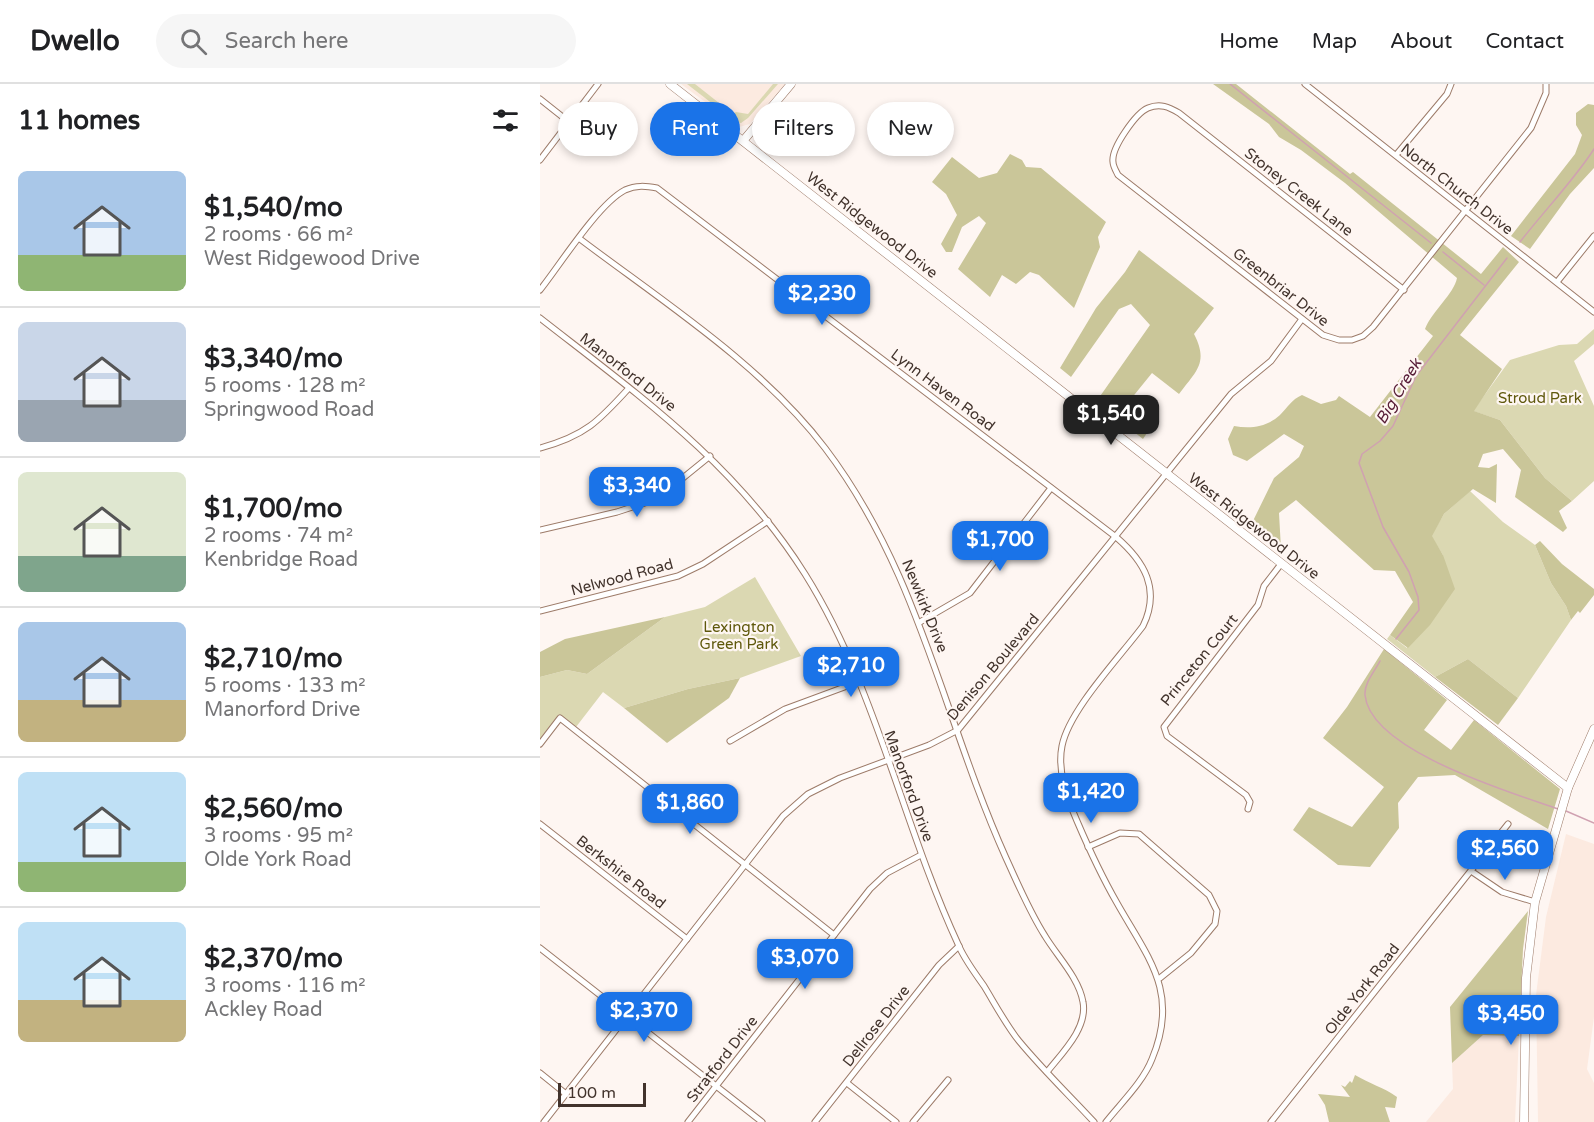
<!DOCTYPE html>
<meta charset="utf-8">
<style>
body{margin:0;font-family:"Varela Round",sans-serif;background:#f6f6f6;color:#202124;height:100vh;display:flex;flex-direction:column;font-size:22px;white-space:nowrap}
*{box-sizing:border-box;margin:0}
p{font-size:20px;color:#757577}
.icon{flex:none;width:33px;height:33px;fill:none;stroke:currentColor;stroke-width:2;stroke-linecap:round;stroke-linejoin:round}
.map{position:relative;flex:1;overflow:hidden}
.sheet{display:flex;flex-direction:column;background:#fff;width:540px}
.sheet>*{flex:none}
.banner{position:absolute;left:18px;top:18px;width:570px;height:54px;display:flex;gap:12px}
.scale{position:absolute;left:18px;bottom:15px;width:88px;box-sizing:border-box;padding-left:6px;border:3px solid #42332c;border-top:0;font-size:16px;line-height:21px;white-space:nowrap;color:#42332c;-webkit-text-stroke:4px #fef6f2;paint-order:stroke}
.price{position:absolute;translate:-50% -51px;padding:0 14px;border-radius:12px;background:#1a73e8;color:#fff;font-size:20px;line-height:39px;filter:drop-shadow(0 2px 3px #0008)}
.price::after{content:'';position:absolute;left:50%;top:36px;width:18px;height:14px;margin-left:-9px;background:inherit;clip-path:polygon(0 0,100% 0,50% 100%)}
.price.active{background:#222;color:#fff}
ul{padding:0;list-style:none}
li{display:flex;align-items:center;gap:18px;height:150px;padding:0 18px}
li+li{border-top:2px solid #e0e0e0}
li span{display:grid;place-items:center;flex:none;width:168px;height:120px;border-radius:9px;color:#555}
li>.icon{margin-inline-start:auto}
span .icon{width:72px;height:72px;fill:#fffc;stroke-width:1}
li b{font-size:26px}
h2{display:flex;justify-content:space-between;align-items:center;height:72px;padding:0 18px;font-size:26px}
.chip{padding:0 21px;border-radius:27px;background:#fff;box-shadow:0 3px 9px #0003;font-size:21px;line-height:54px}
.chip.active{background:#1a73e8;color:#fff}
header{display:flex;align-items:center;gap:36px;box-sizing:border-box;height:84px;padding:0 30px;background:#fff;border-bottom:2px solid #e0e0e0}
header strong{font-size:28px}
nav{display:flex;gap:33px;margin-inline-start:auto;font-size:21px}
.search{width:420px;height:54px;background:#f6f6f6;display:flex;align-items:center;gap:15px;box-sizing:border-box;padding:0 21px;border-radius:33px;color:#757577;font-size:22px}
main{display:flex;flex:1;min-height:0}
.map>svg:first-child{display:block}
.built{fill:#fceae0}
.green{fill:#dbd8b2}
.forest{fill:#cac699}
.lines{fill:none;stroke-linecap:round;stroke-linejoin:round}
.stream{stroke:#d0a1b1;stroke-width:1.5}
.street-casing{stroke:#9d7b69;stroke-width:7}
.secondary-casing{stroke:#9d7b69;stroke-width:9}
.street{stroke:#fff;stroke-width:5}
.secondary{stroke:#fff;stroke-width:8}
.labels{text-anchor:middle;stroke-width:4.5;stroke-linejoin:round;paint-order:stroke}
.street-label{font-size:15px;fill:#42332c;stroke:#fef6f2}
.park-label{font-size:15px;fill:#5f580c;stroke:#fef6f2}
.water-label{font-size:16px;font-style:italic;fill:#571d37;stroke:#fef6f2}
</style>
<header>
<strong>Dwello</strong>
<div class="search"><svg class="icon" aria-label="search" viewBox="0 0 24 24"><circle cx="10" cy="10" r="6"/><path d="M15 15l6 6"/></svg>Search here</div>
<nav><a>Home</a><a>Map</a><a>About</a><a>Contact</a></nav>
</header>
<main>
<section class="sheet">
<h2>11 homes<svg class="icon" aria-label="filters" viewBox="0 0 24 24"><path d="M4 7h16M4 17h16"/><circle cx="9" cy="7" r="2"/><circle cx="15" cy="17" r="2"/></svg></h2>
<ul>
<li><span style="background:linear-gradient(#a9c7e8 70%,#8fb573 0)"><svg class="icon" aria-label="home" viewBox="0 0 24 24"><path d="M3 11l9-7 9 7M6 9v11h12V9"/></svg></span><div><b>$1,540/mo</b><p>2 rooms · 66 m²</p><p>West Ridgewood Drive</p></div></li>
<li><span style="background:linear-gradient(#c9d6e8 65%,#9aa5b1 0)"><svg class="icon" aria-label="home" viewBox="0 0 24 24"><path d="M3 11l9-7 9 7M6 9v11h12V9"/></svg></span><div><b>$3,340/mo</b><p>5 rooms · 128 m²</p><p>Springwood Road</p></div></li>
<li><span style="background:linear-gradient(#dfe7d0 70%,#7fa58c 0)"><svg class="icon" aria-label="home" viewBox="0 0 24 24"><path d="M3 11l9-7 9 7M6 9v11h12V9"/></svg></span><div><b>$1,700/mo</b><p>2 rooms · 74 m²</p><p>Kenbridge Road</p></div></li>
<li><span style="background:linear-gradient(#a9c7e8 65%,#c2b280 0)"><svg class="icon" aria-label="home" viewBox="0 0 24 24"><path d="M3 11l9-7 9 7M6 9v11h12V9"/></svg></span><div><b>$2,710/mo</b><p>5 rooms · 133 m²</p><p>Manorford Drive</p></div></li>
<li><span style="background:linear-gradient(#bfe0f5 75%,#8fb573 0)"><svg class="icon" aria-label="home" viewBox="0 0 24 24"><path d="M3 11l9-7 9 7M6 9v11h12V9"/></svg></span><div><b>$2,560/mo</b><p>3 rooms · 95 m²</p><p>Olde York Road</p></div></li>
<li><span style="background:linear-gradient(#bfe0f5 65%,#c2b280 0)"><svg class="icon" aria-label="home" viewBox="0 0 24 24"><path d="M3 11l9-7 9 7M6 9v11h12V9"/></svg></span><div><b>$2,370/mo</b><p>3 rooms · 116 m²</p><p>Ackley Road</p></div></li>
</ul>
</section>
<div class="map">
<svg width="1054" height="1038" viewBox="0 0 1054 1038">
<rect width="100%" height="100%" fill="#fef6f2"/>
<g class="built">
<path d="M141,0H245L210,40L199,43Z"/>
<path d="M1026,750L1054,760V933L1047,985L1054,999V1038H998L996,911L1006,833Z"/>
<path d="M943,951L979,952L975,1038H886L913,1005L912,979Z"/>
</g>
<g class="green">
<path d="M147,0H155L193,30L196,28L208,30L233,0H238L208,34L201,39L196,38Z"/>
<path d="M1054,245V260L1034,277L1054,322V397L1032,417L1005,394L960,336L933,327L970,276L1019,261L1037,260Z"/>
<path d="M930,407L963,438L995,461L1011,499L1026,522L1031,536L978,614L928,575L895,593L847,555L850,551L867,564L903,471L891,452L904,430Z"/>
<path d="M215,493L261,572L200,594L148,605L84,624L63,608L36,643L25,634H18L0,656V593L27,586L47,590L125,533L165,523Z"/>
</g>
<g class="forest">
<path d="M673,0H696L810,90L813,88L941,190L963,163L979,178L920,251L962,285L934,327L960,336L1005,394L1032,417L1019,427L1027,444L1023,448L975,413L981,386L963,365L943,370L938,383L949,384L957,380L956,419L933,405L904,430L892,452L903,471L915,505L890,541L868,564L850,551L873,518L855,487L834,486L756,416L739,429L741,465L711,441L734,394L759,373L764,362L744,350L707,377L693,371L688,355L694,342C711,345 727,343 740,331C748,323 751,316 762,311L781,320L796,316L799,312L830,333L893,252L885,245C892,227 914,210 917,194L805,99L761,66L739,53L729,40Z"/>
<path d="M1048,20L1054,21V84L1030,110L990,165L971,152L1035,70L1042,51L1036,41V29Z"/>
<path d="M470,70L482,76L486,83L501,84L566,138L558,153L560,163L534,224L499,191L490,188L476,200L462,191L450,213L418,185L446,139L439,132L422,143L412,168H406L401,160L417,131L406,110L392,98L412,73L439,94L457,89Z"/>
<path d="M599,166L674,224L654,250C669,279 656,287 639,310L612,289L582,326L609,346L603,355L556,318L610,241L591,220L579,225L531,293L520,284L556,224L585,188Z"/>
<path d="M1000,457L1022,480L1054,505V511L1040,529L1038,527L1031,536L1026,522L1011,499L995,461Z"/>
<path d="M125,533L47,590L27,586L0,593V568L25,555Z"/>
<path d="M844,565L907,616L884,646L911,666L934,636L1020,705L1008,745L915,691L878,693L858,719L859,744L830,783L798,781L753,746L769,723L812,743L844,703L783,654L807,623Z"/>
<path d="M928,575L978,614L958,641L895,593Z"/>
<path d="M200,594L189,614L127,659L84,624L148,605Z"/>
<path d="M988,827L983,865L979,952L943,951L912,979L910,923Z"/>
<path d="M815,991C830,1000 843,1003 857,1013L855,1024L845,1023L850,1038H789L785,1021L778,1010L810,1013L801,1001L805,1003L810,997L812,999Z"/>
</g>
<g class="lines">
<g class="stream">
<path d="M690,0L891,159"/>
<path d="M980,158C1004,127 1034,96 1054,65"/>
<path d="M903,168L944,201"/>
<path d="M856,555L879,526L878,513L869,488L843,443L819,379L822,370L840,357L853,342L876,292L967,174"/>
<path d="M840,577C835,587 824,599 825,611C830,667 973,709 1018,725"/>
<path d="M1026,727L1054,739"/>
</g>
<defs>
<g id="street">
<path d="M765,0L1054,228"/>
<path d="M0,15L29,38"/>
<path d="M856,71L907,10L911,0"/>
<path d="M0,76L58,0"/>
<path d="M40,155C122,217 222,281 285,364C380,489 403,634 466,774C478,800 489,827 505,852C517,872 539,894 543,918C548,944 522,969 507,988"/>
<path d="M1017,198L1054,152"/>
<path d="M0,206C20,181 58,120 85,106C96,101 106,102 117,104L576,453C604,477 621,505 603,542C580,573 529,626 522,662C517,687 527,714 537,737C549,765 562,793 577,819C608,874 640,908 612,975C603,998 581,1019 566,1038"/>
<path d="M864,206L639,29C629,23 620,19 608,24C596,29 571,64 573,78C573,82 576,87 578,91L783,251L799,256H812L823,252L833,243L991,44L1006,9V0"/>
<path d="M0,234C101,313 195,379 265,490C336,603 362,739 418,860C424,875 435,889 444,902C455,920 466,941 479,957C503,986 529,1011 554,1038"/>
<path d="M0,364C45,352 59,337 89,304"/>
<path d="M0,446L77,428L117,415L170,372"/>
<path d="M0,527L138,492L163,480L228,437"/>
<path d="M380,538L430,509L511,404"/>
<path d="M190,657L245,625L318,598"/>
<path d="M0,660L20,634L294,851"/>
<path d="M708,725L710,718L706,711L627,652L624,643L718,521L724,502L741,480"/>
<path d="M0,740L147,855"/>
<path d="M548,763L580,749L599,750L669,811L677,827L675,840L651,869L620,894"/>
<path d="M931,787L962,808L995,818"/>
<path d="M0,864L222,1038"/>
<path d="M0,989L26,1010"/>
<path d="M307,999L356,1038"/>
<path d="M4,1038L243,732L268,710L300,694L389,661L418,646L691,310L731,277L762,235"/>
<path d="M148,1038L330,805L347,789L381,771"/>
<path d="M275,1038L399,881L419,862"/>
<path d="M373,1038L408,996"/>
<path d="M731,1038L968,740"/>
</g>
<g id="secondary">
<path d="M130,0L1028,704"/>
<path d="M203,57L251,0"/>
<path d="M984,1038L986,894L995,818L1028,704L1054,645"/>
</g>
</defs>
<use href="#street" class="street-casing"/>
<use href="#secondary" class="secondary-casing"/>
<use href="#street" class="street"/>
<use href="#secondary" class="secondary"/>
</g>
<g class="labels">
<g class="street-label">
<text transform="translate(917 105) rotate(38)" y="5">North Church Drive</text>
<text transform="translate(759 108) rotate(38)" y="5">Stoney Creek Lane</text>
<text transform="translate(332 141) rotate(38)" y="5">West Ridgewood Drive</text>
<text transform="translate(741 203) rotate(38)" y="5">Greenbriar Drive</text>
<text transform="translate(88 288) rotate(38)" y="5">Manorford Drive</text>
<text transform="translate(403 306) rotate(37)" y="5">Lynn Haven Road</text>
<text transform="translate(714 442) rotate(38)" y="5">West Ridgewood Drive</text>
<text transform="translate(82 493) rotate(-15)" y="5">Nelwood Road</text>
<text transform="translate(385 522) rotate(68)" y="5">Newkirk Drive</text>
<text transform="translate(659 576) rotate(-51)" y="5">Princeton Court</text>
<text transform="translate(453 583) rotate(-50)" y="5">Denison Boulevard</text>
<text transform="translate(369 702) rotate(70)" y="5">Manorford Drive</text>
<text transform="translate(81 788) rotate(38)" y="5">Berkshire Road</text>
<text transform="translate(822 905) rotate(-52)" y="5">Olde York Road</text>
<text transform="translate(336 942) rotate(-52)" y="5">Dellrose Drive</text>
<text transform="translate(182 975) rotate(-52)" y="5">Stratford Drive</text>
</g>
<g class="park-label">
<text x="1000" y="319">Stroud Park</text>
<text x="199" y="548">Lexington<tspan x="199" dy="17">Green Park</tspan></text>
</g>
<g class="water-label">
<text transform="translate(858 307) rotate(-59)" y="6">Big Creek</text>
</g>
</g>
</svg>
<div class="scale">100 m</div>
<b class="price" style="left:282px;top:242px">$2,230</b>
<b class="price active" style="left:571px;top:362px">$1,540</b>
<b class="price" style="left:97px;top:434px">$3,340</b>
<b class="price" style="left:460px;top:488px">$1,700</b>
<b class="price" style="left:311px;top:614px">$2,710</b>
<b class="price" style="left:551px;top:740px">$1,420</b>
<b class="price" style="left:150px;top:751px">$1,860</b>
<b class="price" style="left:965px;top:797px">$2,560</b>
<b class="price" style="left:265px;top:906px">$3,070</b>
<b class="price" style="left:104px;top:959px">$2,370</b>
<b class="price" style="left:971px;top:962px">$3,450</b>
<div class="banner">
<a class="chip">Buy</a>
<a class="chip active">Rent</a>
<a class="chip">Filters</a>
<a class="chip">New</a>
</div>
</div>
</main>
